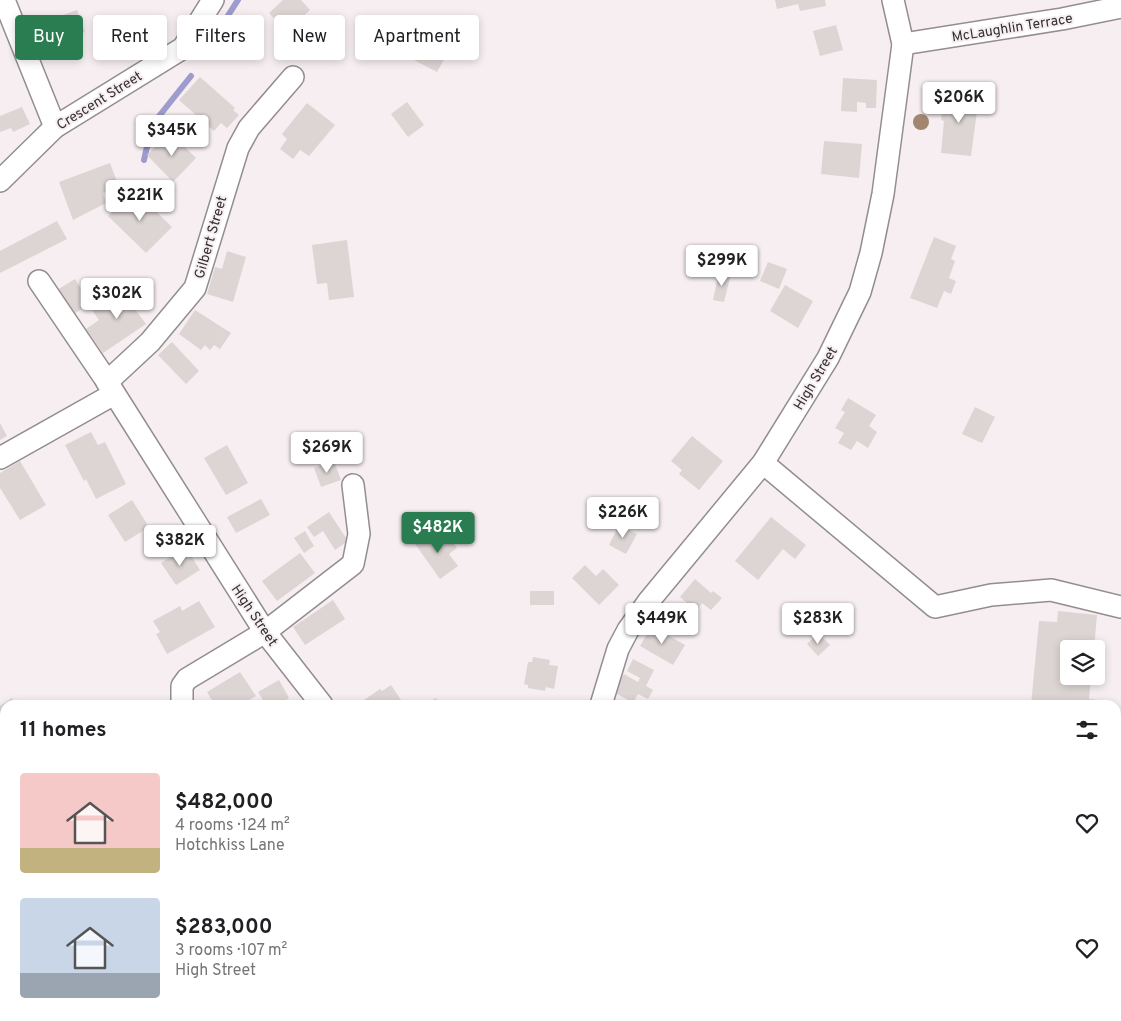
<!DOCTYPE html>
<meta charset="utf-8">
<style>
body{margin:0;font-family:Overpass,sans-serif;background:#f2f2f2;color:#202124;height:100vh;display:flex;flex-direction:column;font-size:19px;white-space:nowrap}
*{box-sizing:border-box;margin:0}
p{font-size:16px;color:#757577}
.icon{flex:none;width:28px;height:28px;fill:none;stroke:currentColor;stroke-width:2;stroke-linecap:round;stroke-linejoin:round}
.map{position:relative;flex:1;overflow:hidden}
.sheet{position:absolute;left:0px;top:700px;width:1121px;height:321px;display:flex;flex-direction:column;background:#fff;border-radius:15px 15px 0 0;box-shadow:0 2px 8px #0003}
.sheet>*{flex:none}
.guide{position:absolute;left:15px;top:15px;width:500px;height:45px;display:flex;gap:10px}
.tools{position:absolute;left:1060px;top:640px;display:grid;gap:10px}
.tools a{display:grid;place-items:center;width:45px;height:45px;border-radius:5px;background:#fff;box-shadow:0 2px 8px #0003;font-size:25px}
.price{position:absolute;translate:-50% -42px;padding:0 11px;border-radius:5px;background:#fff;color:#222;font-size:16px;line-height:32px;filter:drop-shadow(0 1px 2px #0008)}
.price::after{content:'';position:absolute;left:50%;top:30px;width:15px;height:11px;margin-left:-8px;background:inherit;clip-path:polygon(0 0,100% 0,50% 100%)}
.price.active{background:#297d50;color:#fff}
ul{padding:0;list-style:none}
li{display:flex;align-items:center;gap:15px;height:125px;padding:0 20px}
li span{display:grid;place-items:center;flex:none;width:140px;height:100px;border-radius:5px;color:#555}
li>.icon{margin-inline-start:auto}
span .icon{width:60px;height:60px;fill:#fffc;stroke-width:1}
li b{font-size:21px}
h2{display:flex;justify-content:space-between;align-items:center;height:60px;padding:0 20px;font-size:21px}
.tag{padding:0 18px;border-radius:5px;background:#fff;box-shadow:0 2px 8px #0003;font-size:18px;line-height:45px}
.tag.active{background:#297d50;color:#fff}
.map>svg:first-child{display:block}
.lines{fill:none;stroke-linecap:round;stroke-linejoin:round}
.stream{stroke:#9e9ccf;stroke-width:6}
.building{fill:#ddd5d4}
.minor-casing{stroke:#948d90;stroke-width:24}
.highway-casing{stroke:#948d90;stroke-width:30}
.minor{stroke:#fff;stroke-width:21}
.highway{stroke:#fff;stroke-width:28}
.tree{fill:#a28670}
.labels{text-anchor:middle;stroke-width:4;stroke-linejoin:round;paint-order:stroke}
.street-label{font-size:14px;fill:#333031;stroke:#f6eef1}
</style>
<div class="map">
<svg width="1121" height="1021" viewBox="0 0 1121 1021">
<rect width="100%" height="100%" fill="#f6eef1"/>
<g class="lines">
<g class="stream">
<path d="M220,28L238,0"/>
<path d="M144,160L152,125L191,76"/>
</g>
</g>
<g class="building">
<path d="M283,0H301L310,10L287,32L269,13Z"/>
<path d="M775,0H825L826,6L800,11L798,4L777,9Z"/>
<path d="M77,10L85,32L55,43L46,21Z"/>
<path d="M430,22L457,36L437,72L414,60L423,43L420,41Z"/>
<path d="M836,25L843,50L820,56L813,31Z"/>
<path d="M200,77L235,108L233,110L239,115L227,128L221,123L214,131L179,100Z"/>
<path d="M843,78L877,80L876,108H866V103L857,102V112L841,111Z"/>
<path d="M944,93L979,96L971,156L941,153L944,121L941,120Z"/>
<path d="M407,102L424,125L408,137L391,114Z"/>
<path d="M307,103L335,125L309,156L300,150L293,159L280,149L287,139L282,134Z"/>
<path d="M22,107L30,124L13,132L11,128L0,132V116Z"/>
<path d="M170,132L196,158L173,182L147,155Z"/>
<path d="M824,141L862,144L859,178L821,174Z"/>
<path d="M110,163L119,187L103,193L106,203L73,220L59,182Z"/>
<path d="M134,190L172,227L146,253L108,216Z"/>
<path d="M57,221L67,239L0,273V251Z"/>
<path d="M934,237L956,246L951,259L955,261L949,278L956,281L951,294L944,291L937,308L910,298Z"/>
<path d="M347,240L354,297L329,300L327,283L317,284L312,245Z"/>
<path d="M227,251L246,257L233,302L207,294L215,267L222,269Z"/>
<path d="M768,262L787,269L779,289L760,281Z"/>
<path d="M719,272L731,274L724,302L713,300Z"/>
<path d="M75,279L81,289L93,282L102,297L72,315L57,290Z"/>
<path d="M135,283L144,296L132,305L146,324L103,353L86,329L99,320L92,310L112,296L120,307L126,302L120,294Z"/>
<path d="M785,285L813,301L798,328L770,311Z"/>
<path d="M195,310L231,333L220,349L214,345L210,350L205,345L201,350L179,334Z"/>
<path d="M172,342L199,371L186,384L158,355Z"/>
<path d="M848,398L876,415L869,426L877,432L868,448L857,441L851,450L838,443L844,433L835,428L845,412L841,410Z"/>
<path d="M975,407L995,417L982,443L962,434Z"/>
<path d="M0,423L7,436L0,440Z"/>
<path d="M91,432L98,445L105,442L126,484L96,499L86,479L84,481L65,445Z"/>
<path d="M692,436L723,461L699,490L679,474L682,470L671,461Z"/>
<path d="M227,445L248,483L226,495L204,458Z"/>
<path d="M20,461L46,505L20,520L0,488V473Z"/>
<path d="M334,461L341,480L321,487L314,468Z"/>
<path d="M261,499L270,515L236,533L227,517Z"/>
<path d="M132,500L149,527L125,542L108,515Z"/>
<path d="M329,512L348,541L335,550L323,531L314,537L307,527Z"/>
<path d="M771,517L806,545L795,559L783,549L758,580L735,561Z"/>
<path d="M619,525L637,534L626,554L609,545Z"/>
<path d="M305,531L314,546L304,553L294,538Z"/>
<path d="M433,531L441,542L449,537L457,548L449,554L458,566L440,579L415,544Z"/>
<path d="M180,551L185,558L190,554L200,570L176,585L161,563Z"/>
<path d="M300,553L315,573L277,601L262,581Z"/>
<path d="M585,565L596,576L603,569L619,585L599,605L572,578Z"/>
<path d="M695,579L711,593L713,591L722,598L711,610L702,603L696,611L680,597Z"/>
<rect x="530" y="591" width="24" height="14"/>
<path d="M333,600L345,619L305,645L293,627Z"/>
<path d="M199,601L215,627L167,654L156,634L160,632L153,621L180,606L182,611Z"/>
<path d="M1058,611L1097,615L1094,649H1069V676H1091L1089,699L1099,700L1098,705H1031L1039,621L1057,622Z"/>
<path d="M652,626L685,645L673,665L640,646Z"/>
<path d="M818,633L830,645L818,656L807,644Z"/>
<path d="M533,657L550,660L549,665L558,666L554,689L546,687L545,691L528,688V685L524,684L528,662H532Z"/>
<path d="M633,659L654,670L646,686L653,690L648,699L638,694L633,703L614,692L624,674L638,682L640,678L627,671Z"/>
<path d="M240,672L256,696L241,705H215L207,692Z"/>
<path d="M279,680L289,698L277,705H266L258,692Z"/>
<path d="M391,685L401,700L394,705H357L380,689L382,691Z"/>
<path d="M12,698L16,705H5V743L0,746V706Z"/>
<path d="M436,698L440,705H424Z"/>
<path d="M0,907L5,912V935L0,940Z"/>
<path d="M5,962V1012L0,1016V966Z"/>
<path d="M303,1016H330L333,1021H306Z"/>
<path d="M453,1016H487L480,1021H456Z"/>
<path d="M703,1016H716L710,1021Z"/>
</g>
<g class="lines">
<defs>
<g id="minor">
<path d="M4,0L55,127"/>
<path d="M903,44L1062,19L1121,7"/>
<path d="M0,181L55,127L183,48L213,0"/>
<path d="M39,281L104,377L265,632L322,705"/>
<path d="M107,382L150,342L195,288L238,148L249,128L293,77"/>
<path d="M0,458L114,394"/>
<path d="M763,463L935,607L991,595L1051,590L1121,607"/>
<path d="M182,705V686L187,679L265,632L353,564L359,534L353,485"/>
<path d="M601,705L618,649L628,630L648,602L763,463L828,358L860,292L871,253L883,194L903,44L893,0"/>
<path d="M0,903L5,908"/>
<path d="M0,953L5,951"/>
<path d="M355,1016L358,1021"/>
<path d="M44,1021L47,1016"/>
<path d="M526,1021L533,1016"/>
</g>
<g id="highway">
<path d="M0,809L5,814"/>
<path d="M0,857L5,862"/>
<path d="M156,1016L160,1021"/>
<path d="M206,1016L211,1021"/>
</g>
</defs>
<use href="#minor" class="minor-casing"/>
<use href="#highway" class="highway-casing"/>
<use href="#minor" class="minor"/>
<use href="#highway" class="highway"/>
</g>
<circle class="tree" cx="921" cy="122" r="8"/>
<g class="labels">
<g class="street-label">
<text transform="translate(1012 27) rotate(-9)" y="5">McLaughlin Terrace</text>
<text transform="translate(99 100) rotate(-32)" y="5">Crescent Street</text>
<text transform="translate(210 237) rotate(-74)" y="5">Gilbert Street</text>
<text transform="translate(815 378) rotate(-59)" y="5">High Street</text>
<text transform="translate(255 615) rotate(56)" y="5">High Street</text>
</g>
</g>
</svg>
<div class="tools">
<a><svg class="icon" aria-label="layers" viewBox="0 0 24 24"><path d="M12 4l9 5-9 5-9-5zM3 14l9 5 9-5"/></svg></a>
</div>
<b class="price" style="left:959px;top:124px">$206K</b>
<b class="price" style="left:172px;top:157px">$345K</b>
<b class="price" style="left:140px;top:222px">$221K</b>
<b class="price" style="left:722px;top:287px">$299K</b>
<b class="price" style="left:117px;top:320px">$302K</b>
<b class="price" style="left:327px;top:474px">$269K</b>
<b class="price" style="left:623px;top:539px">$226K</b>
<b class="price active" style="left:438px;top:554px">$482K</b>
<b class="price" style="left:180px;top:567px">$382K</b>
<b class="price" style="left:662px;top:645px">$449K</b>
<b class="price" style="left:818px;top:645px">$283K</b>
<div class="guide">
<a class="tag active">Buy</a>
<a class="tag">Rent</a>
<a class="tag">Filters</a>
<a class="tag">New</a>
<a class="tag">Apartment</a>
</div>
<section class="sheet">
<h2>11 homes<svg class="icon" aria-label="filters" viewBox="0 0 24 24"><path d="M4 7h16M4 17h16"/><circle cx="9" cy="7" r="2"/><circle cx="15" cy="17" r="2"/></svg></h2>
<ul>
<li><span style="background:linear-gradient(#f6c9c9 75%,#c2b280 0)"><svg class="icon" aria-label="home" viewBox="0 0 24 24"><path d="M3 11l9-7 9 7M6 9v11h12V9"/></svg></span><div><b>$482,000</b><p>4 rooms · 124 m²</p><p>Hotchkiss Lane</p></div><svg class="icon" aria-label="heart" viewBox="0 0 24 24"><path d="M12 20l-8-8c-3-5 5-10 8-4 3-6 11-1 8 4z"/></svg></li>
<li><span style="background:linear-gradient(#c9d6e8 75%,#9aa5b1 0)"><svg class="icon" aria-label="home" viewBox="0 0 24 24"><path d="M3 11l9-7 9 7M6 9v11h12V9"/></svg></span><div><b>$283,000</b><p>3 rooms · 107 m²</p><p>High Street</p></div><svg class="icon" aria-label="heart" viewBox="0 0 24 24"><path d="M12 20l-8-8c-3-5 5-10 8-4 3-6 11-1 8 4z"/></svg></li>
</ul>
</section>
</div>
